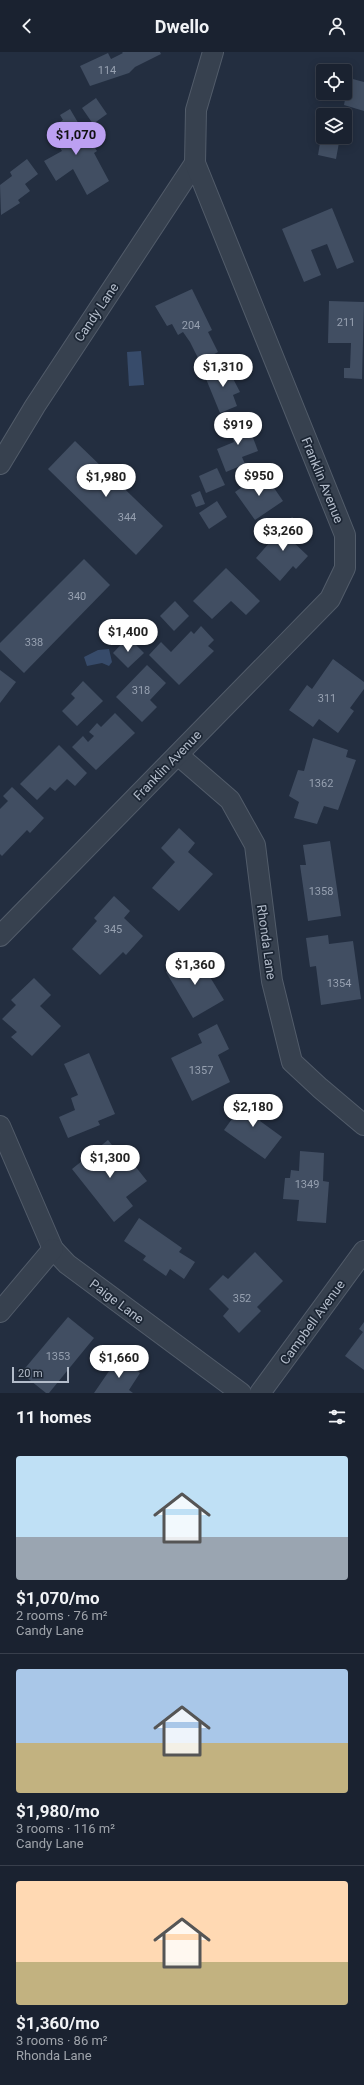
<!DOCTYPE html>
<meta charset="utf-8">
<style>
body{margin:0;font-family:Roboto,sans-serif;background:#272f3c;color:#f1f3f6;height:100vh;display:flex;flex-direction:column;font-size:15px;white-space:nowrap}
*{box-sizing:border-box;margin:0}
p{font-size:13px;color:#9fa4ab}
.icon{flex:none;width:22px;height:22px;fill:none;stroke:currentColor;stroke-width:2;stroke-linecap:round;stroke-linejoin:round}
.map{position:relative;height:1341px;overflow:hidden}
.panel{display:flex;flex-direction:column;background:#1a2230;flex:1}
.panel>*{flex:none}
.buttons{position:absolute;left:316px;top:12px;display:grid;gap:8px}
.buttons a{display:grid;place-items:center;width:36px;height:36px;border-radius:4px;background:#1a2230;box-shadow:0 2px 10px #0003,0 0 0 1px #383f4c;font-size:20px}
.scale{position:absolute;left:12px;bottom:10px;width:57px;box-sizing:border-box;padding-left:4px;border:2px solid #b3bcca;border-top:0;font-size:11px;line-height:14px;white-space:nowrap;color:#b3bcca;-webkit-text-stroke:3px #1c2634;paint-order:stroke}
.price{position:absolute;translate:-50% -34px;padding:0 9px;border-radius:14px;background:#fff;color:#222;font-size:13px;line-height:26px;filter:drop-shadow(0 1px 2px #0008)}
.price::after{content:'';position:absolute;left:50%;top:24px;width:12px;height:9px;margin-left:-6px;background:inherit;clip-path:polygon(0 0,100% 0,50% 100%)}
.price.current{background:#bca0f2;color:#111}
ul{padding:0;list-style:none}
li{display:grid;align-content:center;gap:8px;height:212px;padding:0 16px}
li+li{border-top:1px solid #383f4c}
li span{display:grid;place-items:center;height:124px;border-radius:4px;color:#555}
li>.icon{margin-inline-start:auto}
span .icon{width:72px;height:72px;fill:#fffc;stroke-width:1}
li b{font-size:17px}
h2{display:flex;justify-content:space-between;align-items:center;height:48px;padding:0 16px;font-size:17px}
header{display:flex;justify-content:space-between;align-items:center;height:52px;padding:0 16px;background:#1a2230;font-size:18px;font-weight:700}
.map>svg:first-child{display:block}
.water{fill:#374b6a}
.building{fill:#414e62}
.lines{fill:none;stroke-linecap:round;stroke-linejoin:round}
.minor-casing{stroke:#525c6a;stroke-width:22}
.minor{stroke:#37414f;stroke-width:20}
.labels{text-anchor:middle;stroke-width:3.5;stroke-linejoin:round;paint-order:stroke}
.number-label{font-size:11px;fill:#96a0b0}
.street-label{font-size:13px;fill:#b3bcca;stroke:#1c2634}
</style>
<header><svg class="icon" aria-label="back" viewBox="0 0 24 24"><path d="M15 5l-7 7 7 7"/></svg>Dwello<svg class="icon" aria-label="person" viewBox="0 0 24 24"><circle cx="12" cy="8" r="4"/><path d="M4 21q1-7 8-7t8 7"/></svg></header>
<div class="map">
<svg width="364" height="1341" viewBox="0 0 364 1341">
<rect width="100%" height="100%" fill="#232e40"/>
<g class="water">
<path d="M141,299L144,333L129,334L127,300Z"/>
<path d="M109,597L112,610L109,614L102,611L87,614L84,605L98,598Z"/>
</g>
<g class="building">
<path d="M122,0H160L161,2L135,15L129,21L90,34L80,14L108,1L111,7L123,1Z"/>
<path d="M349,26L364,30V59L344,53Z"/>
<path d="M96,46L107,62L93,72L82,56Z"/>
<path d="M70,57L83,79L80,80L89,94L92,92L97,99L94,101L109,129L87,143L73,117L56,129L44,109L62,99L59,94L65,91L54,74L63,68L60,63Z"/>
<path d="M322,79L323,85H340L336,107L318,103Z"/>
<path d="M27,107L38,122L25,132L30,139L18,148L20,151L1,163L0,133L12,124L10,120Z"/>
<path d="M332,156L354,210L337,217L327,192L311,198L321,223L304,230L282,177Z"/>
<path d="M192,237L212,278L208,280L218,300L200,310L190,290L183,280L178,283L172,272L167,274L155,254Z"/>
<path d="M329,249L364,250L362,327L344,326V316H350L351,291H328Z"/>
<path d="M226,313L240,340L233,343L237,354L220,361L204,322Z"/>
<path d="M246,367L258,399L242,405L245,412L226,420L217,397L234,390L228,374Z"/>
<path d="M75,389L163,474L136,503L48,417Z"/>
<path d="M217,416L225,433L206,441L199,424Z"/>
<path d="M261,422L270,435L272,433L283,449L255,468L235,440Z"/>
<path d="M200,439L205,452L196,455L191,443Z"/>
<path d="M217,449L227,465L209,477L199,461Z"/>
<path d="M292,465L302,474L290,487L308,504L296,517L293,514L280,529L256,506Z"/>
<path d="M84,507L110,533L24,621L0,598V591Z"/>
<path d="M226,516L260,549L246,563L231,549L212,567L193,549Z"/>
<path d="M175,549L189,564L174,579L160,564Z"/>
<path d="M201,574L214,588L208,594L214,599L179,633L149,603L161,590L171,600L191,579L194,582Z"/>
<path d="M128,585L144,601L128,616L113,601Z"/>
<path d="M333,607L364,630V637L350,656L354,659L338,681L319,667L313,675L289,658L307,633L312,637Z"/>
<path d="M147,613L166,631L150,648L157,655L142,670L116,645Z"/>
<path d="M0,618L16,630L0,651Z"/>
<path d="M83,629L103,649L77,674L62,659L75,646L71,642Z"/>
<path d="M115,661L135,681L96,718L72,695L83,684L88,690L94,684L89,680L97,671L101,675Z"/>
<path d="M313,686L348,698L346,705L356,708L338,758L324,754L317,772L294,766L299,750L289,744L298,718L304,719Z"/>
<path d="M59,693L87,721L75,734L67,727L55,739L50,735L37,748L20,732Z"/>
<path d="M12,735L44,766L30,781L27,778L2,804L0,802V757L8,749L3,744Z"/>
<path d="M179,776L195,791L188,800L213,822L179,859L152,836L175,810L161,796Z"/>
<path d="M330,789L341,864L308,869L300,813H306L303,793Z"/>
<path d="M114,844L130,859L124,866L143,884L126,903L123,900L100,923L72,897L97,869L94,866Z"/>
<path d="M328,883L329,892L353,889L361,947L321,953L316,914L310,915L306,886Z"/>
<path d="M196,902L224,948L193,966L166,920Z"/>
<path d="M34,926L51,943L40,954L61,974L32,1004L11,985L17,980L2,967L16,953L11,948Z"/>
<path d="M217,972L229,997L218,1003L230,1030L192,1049L171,1006L202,991L198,982Z"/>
<path d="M89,1001L115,1062L98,1069L100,1073L68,1086L59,1065L75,1058L71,1046L78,1043L64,1012Z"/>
<path d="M250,1042L269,1056L260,1069L282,1085L265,1107L224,1078Z"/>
<path d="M108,1088L127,1112L131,1109L147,1129L126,1145L133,1154L114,1170L72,1117Z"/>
<path d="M300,1099L324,1101L323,1129L329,1130L326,1171L297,1169L299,1148L283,1147L285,1126H290L291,1118L299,1119Z"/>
<path d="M139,1166L182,1196L179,1200L195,1210L184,1227L170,1217L166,1224L143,1208L146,1204L124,1189Z"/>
<path d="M255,1200L283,1229L257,1255L261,1259L239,1281L223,1264L229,1257L209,1237L223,1223L228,1227Z"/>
<path d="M68,1265L94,1286L49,1341H46L21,1321Z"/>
<path d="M364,1270V1318L345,1304L363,1280L359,1277Z"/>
<path d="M118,1306L140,1321L129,1338L133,1341H94Z"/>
</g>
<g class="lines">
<defs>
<g id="minor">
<path d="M0,412L35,354L195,111"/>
<path d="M178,703L230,748L255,793L272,929L292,1010L320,1036L364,1073"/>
<path d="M0,884L330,547L345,516V483L195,111L196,58L213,0"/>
<path d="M0,1074L53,1197L67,1212L241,1341"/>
<path d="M0,1260L53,1197"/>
<path d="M260,1341L364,1199"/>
</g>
</defs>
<use href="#minor" class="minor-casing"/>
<use href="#minor" class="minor"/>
</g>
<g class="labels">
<g class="number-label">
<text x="107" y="22">114</text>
<text x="346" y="274">211</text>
<text x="191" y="277">204</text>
<text x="127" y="469">344</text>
<text x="77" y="548">340</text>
<text x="34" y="594">338</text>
<text x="141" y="642">318</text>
<text x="327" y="650">311</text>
<text x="321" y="735">1362</text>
<text x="321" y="843">1358</text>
<text x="113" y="881">345</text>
<text x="339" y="935">1354</text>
<text x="201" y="1022">1357</text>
<text x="307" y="1136">1349</text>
<text x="242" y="1250">352</text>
<text x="58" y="1308">1353</text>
</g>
<g class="street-label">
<text transform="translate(96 260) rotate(-56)" y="5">Candy Lane</text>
<text transform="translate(323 428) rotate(68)" y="5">Franklin Avenue</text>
<text transform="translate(167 713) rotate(-46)" y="5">Franklin Avenue</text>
<text transform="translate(267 890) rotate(82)" y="5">Rhonda Lane</text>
<text transform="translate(117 1249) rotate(37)" y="5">Paige Lane</text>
<text transform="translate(312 1270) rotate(-54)" y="5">Campbell Avenue</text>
</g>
</g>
</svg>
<div class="buttons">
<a><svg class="icon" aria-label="locate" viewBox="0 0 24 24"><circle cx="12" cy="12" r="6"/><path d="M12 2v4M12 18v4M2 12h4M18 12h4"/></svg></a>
<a><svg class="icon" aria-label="layers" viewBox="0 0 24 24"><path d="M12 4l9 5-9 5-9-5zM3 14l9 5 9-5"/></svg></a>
</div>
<div class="scale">20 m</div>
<b class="price current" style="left:76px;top:104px">$1,070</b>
<b class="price" style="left:223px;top:336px">$1,310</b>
<b class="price" style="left:238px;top:394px">$919</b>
<b class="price" style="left:259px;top:445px">$950</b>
<b class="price" style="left:106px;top:446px">$1,980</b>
<b class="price" style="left:283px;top:500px">$3,260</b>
<b class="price" style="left:128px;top:601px">$1,400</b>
<b class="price" style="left:195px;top:934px">$1,360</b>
<b class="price" style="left:253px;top:1076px">$2,180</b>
<b class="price" style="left:110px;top:1127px">$1,300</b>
<b class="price" style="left:119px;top:1327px">$1,660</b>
</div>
<section class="panel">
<h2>11 homes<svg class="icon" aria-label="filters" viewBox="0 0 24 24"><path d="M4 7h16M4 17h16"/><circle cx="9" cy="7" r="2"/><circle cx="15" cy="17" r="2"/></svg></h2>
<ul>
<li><span style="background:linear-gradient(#bfe0f5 65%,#9aa5b1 0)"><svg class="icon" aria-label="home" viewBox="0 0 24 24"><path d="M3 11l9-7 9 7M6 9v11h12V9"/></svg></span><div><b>$1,070/mo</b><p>2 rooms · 76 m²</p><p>Candy Lane</p></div></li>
<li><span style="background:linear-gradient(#a9c7e8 60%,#c2b280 0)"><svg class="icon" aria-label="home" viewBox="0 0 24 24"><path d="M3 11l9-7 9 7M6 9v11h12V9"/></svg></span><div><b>$1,980/mo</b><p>3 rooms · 116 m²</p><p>Candy Lane</p></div></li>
<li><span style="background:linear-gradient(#ffd9b3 65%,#c2b280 0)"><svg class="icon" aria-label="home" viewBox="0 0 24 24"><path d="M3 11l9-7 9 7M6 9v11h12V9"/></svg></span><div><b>$1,360/mo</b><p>3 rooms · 86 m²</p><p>Rhonda Lane</p></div></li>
</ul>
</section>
